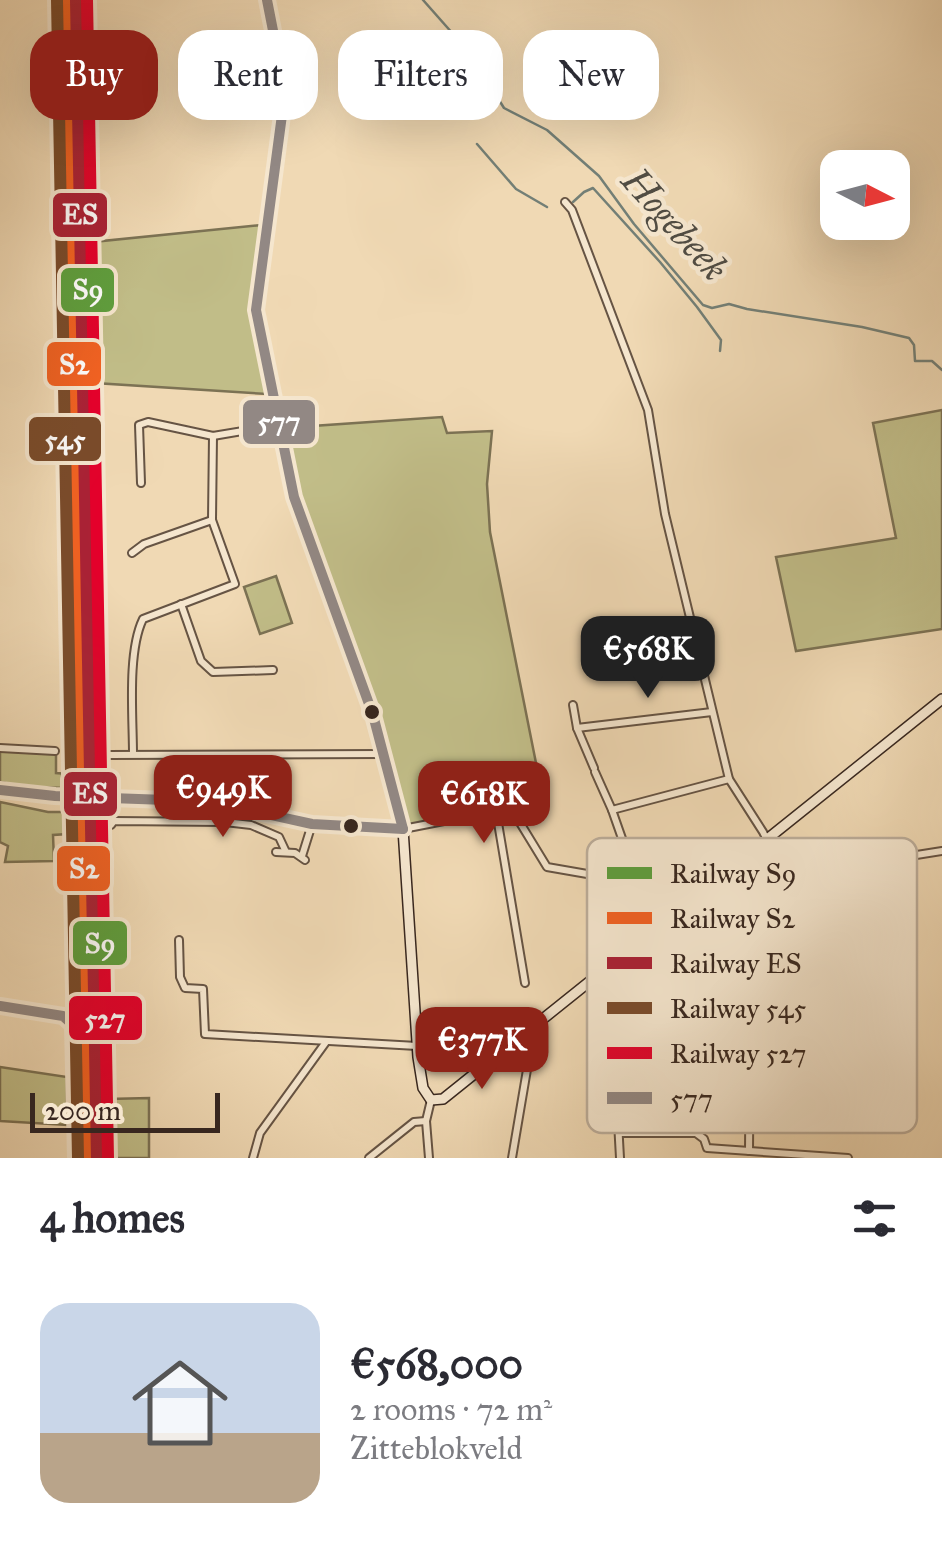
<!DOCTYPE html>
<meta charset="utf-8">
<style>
body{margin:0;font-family:"IM FELL Great Primer",serif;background:#f2f2f3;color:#2b2b33;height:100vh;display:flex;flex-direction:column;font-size:38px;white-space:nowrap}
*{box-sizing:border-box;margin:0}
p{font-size:32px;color:#7c7c81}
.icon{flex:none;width:55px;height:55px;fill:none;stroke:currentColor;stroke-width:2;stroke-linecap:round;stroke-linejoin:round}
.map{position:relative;height:1158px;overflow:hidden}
.sheet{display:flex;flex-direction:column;background:#fff;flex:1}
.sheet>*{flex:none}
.guide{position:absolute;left:30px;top:30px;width:882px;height:90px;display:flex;gap:20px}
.needle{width:65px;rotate:96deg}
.buttons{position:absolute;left:820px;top:150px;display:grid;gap:20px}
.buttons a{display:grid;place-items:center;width:90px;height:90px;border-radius:20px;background:#fff;box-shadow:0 10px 40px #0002;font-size:50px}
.scale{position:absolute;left:30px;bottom:25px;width:190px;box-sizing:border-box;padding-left:10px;border:5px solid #38271f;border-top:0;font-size:28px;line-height:35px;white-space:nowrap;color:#38271f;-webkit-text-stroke:8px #f5e6ce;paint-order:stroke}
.price{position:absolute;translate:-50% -85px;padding:0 22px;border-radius:20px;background:#8f2418;color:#fff;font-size:32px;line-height:65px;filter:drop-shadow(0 2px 5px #0008)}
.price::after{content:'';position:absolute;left:50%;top:60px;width:30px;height:22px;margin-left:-15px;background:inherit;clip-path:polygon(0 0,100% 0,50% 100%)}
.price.selected{background:#222;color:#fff}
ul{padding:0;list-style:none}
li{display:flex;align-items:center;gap:30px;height:250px;padding:0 40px}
li span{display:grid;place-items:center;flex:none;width:280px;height:200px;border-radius:30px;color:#555}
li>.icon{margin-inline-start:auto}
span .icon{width:120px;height:120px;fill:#fffc;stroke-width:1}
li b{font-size:42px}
h2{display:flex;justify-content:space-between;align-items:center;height:120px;padding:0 40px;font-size:42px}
.chip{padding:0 35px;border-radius:30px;background:#fff;box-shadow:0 10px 40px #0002;font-size:35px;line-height:90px}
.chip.selected{background:#8f2418;color:#fff}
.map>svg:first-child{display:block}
.green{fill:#c1bd88;stroke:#7c7254;stroke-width:2.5}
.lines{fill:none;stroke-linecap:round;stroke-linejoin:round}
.stream{stroke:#737f76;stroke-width:2.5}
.street-casing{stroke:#665444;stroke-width:10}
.secondary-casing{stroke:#38271f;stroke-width:12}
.street{stroke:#f5e6ce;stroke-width:6}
.secondary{stroke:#f5e6ce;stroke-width:9}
.bus-1-casing{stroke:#f5e6ce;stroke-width:18}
.bus-1{stroke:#928884;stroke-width:10}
.rail-1-casing{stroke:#f5e6ce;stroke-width:20}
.rail-2-casing{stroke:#f5e6ce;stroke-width:20}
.rail-3-casing{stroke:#f5e6ce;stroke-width:20}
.rail-4-casing{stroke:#f5e6ce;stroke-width:20}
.rail-5-casing{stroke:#f5e6ce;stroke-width:20}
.rail-1{stroke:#5e9e3d;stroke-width:12}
.rail-2{stroke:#f16122;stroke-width:12}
.rail-3{stroke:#aa2135;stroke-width:12}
.rail-4{stroke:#7a4b2a;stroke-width:12}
.rail-5{stroke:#e4002b;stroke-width:12}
.bus-dot{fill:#38271f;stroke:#f5e6ce;stroke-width:4}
.labels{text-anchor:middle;stroke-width:9;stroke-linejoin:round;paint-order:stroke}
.water-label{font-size:38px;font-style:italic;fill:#504c43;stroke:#f5e6ce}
.key{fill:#f5e6ce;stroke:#bcad9a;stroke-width:2.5}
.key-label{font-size:28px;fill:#38271f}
.line-badge{stroke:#f5e6ce;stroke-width:4}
.badge-label{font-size:28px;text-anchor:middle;font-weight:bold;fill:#fff}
</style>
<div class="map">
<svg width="942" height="1158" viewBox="0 0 942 1158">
<rect width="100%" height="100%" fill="#f0d9b4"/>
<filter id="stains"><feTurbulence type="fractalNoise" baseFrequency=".002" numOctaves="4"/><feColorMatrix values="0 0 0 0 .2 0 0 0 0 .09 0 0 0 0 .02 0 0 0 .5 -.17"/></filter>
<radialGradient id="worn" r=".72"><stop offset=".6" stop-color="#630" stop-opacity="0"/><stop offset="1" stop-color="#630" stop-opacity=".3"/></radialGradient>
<g class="green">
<path d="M262,225L251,310L267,394L95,383L93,242Z"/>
<path d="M942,410V629L796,651L776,557L896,538L873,423Z"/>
<path d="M442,417L447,433L492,431L487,484L490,532L537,768L483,792L491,815L488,810L408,826L382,730L304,513L284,428Z"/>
<path d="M276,576L292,623L260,634L244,587Z"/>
<path d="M0,750L56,754V773L68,774V788L25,787L0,782Z"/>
<path d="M0,802L48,812H67L68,834L53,835L54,861L5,862L8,846L0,842Z"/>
<path d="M0,1067L67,1077V1125L0,1121Z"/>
<path d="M149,1098V1158H110L108,1099Z"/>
</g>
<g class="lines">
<g class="stream">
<path d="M423,0L469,52L504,108L547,130L599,176L634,224L703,305L712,308L729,304L747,309L862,327L909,338L914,345L915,361H932L942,370"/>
<path d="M477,144L516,189L547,207"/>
<path d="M573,202L584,192L593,188L660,262L697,307L721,340L720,351"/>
</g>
<defs>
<g id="street">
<path d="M565,202L572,210L648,410L665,514L729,779L763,832L789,884"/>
<path d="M141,483L139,425L148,422L213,436L278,425"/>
<path d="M132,553L144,544L212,520L213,436"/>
<path d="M181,604L201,661L213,672L273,670"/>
<path d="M573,705L577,728L712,712"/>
<path d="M577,728L594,768"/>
<path d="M0,748L55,751"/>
<path d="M133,754C133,717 127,652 143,619L235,584L212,520"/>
<path d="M107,755L383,754"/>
<path d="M595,772L612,810L729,779"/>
<path d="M502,788L511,808L547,867L593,875L604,959L609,966"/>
<path d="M612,810L625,847"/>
<path d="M496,811L525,983"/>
<path d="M111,825L114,821L225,822L251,825L279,837L286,852"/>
<path d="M403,829L511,808"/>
<path d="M276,852L295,853L305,860"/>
<path d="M302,856L312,824"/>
<path d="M895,860L896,1070"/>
<path d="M687,904L695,913L701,914L760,904L796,880L841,867L942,851"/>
<path d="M179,940L180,977L185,988L203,989L205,1034L417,1046"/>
<path d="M598,976L604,986L615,1067L620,1158"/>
<path d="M841,1077L837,1072L836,1029L895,1028"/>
<path d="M620,1133H696L704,1139L707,1148L848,1158"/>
<path d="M749,1151L750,1025L761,972L760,904"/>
<path d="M253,1158L260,1133L326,1042"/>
<path d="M369,1158L414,1122L426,1121"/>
<path d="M429,1158L426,1121L431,1100"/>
<path d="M512,1158L530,1052L522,1036"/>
</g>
<g id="secondary">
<path d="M267,0L279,61L282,115L256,310L294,497L373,715L403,829L418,1057L423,1088L431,1100L443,1099L942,699"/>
<path d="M0,790L55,796L194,801L221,804L312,824L403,829"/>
<path d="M0,1006L57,1015L63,1016L73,1025L76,1158"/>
</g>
</defs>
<use href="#street" class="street-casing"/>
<use href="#secondary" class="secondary-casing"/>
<use href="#street" class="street"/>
<use href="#secondary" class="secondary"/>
<defs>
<g id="bus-1">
<path d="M267,0L279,61L282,115L256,310L294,497L373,715L403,829"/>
<path d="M0,790L55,796L194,801L221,804L312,824L403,829"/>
<path d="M0,1006L63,1016L73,1025L76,1158"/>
</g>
</defs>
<use href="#bus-1" class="bus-1-casing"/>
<use href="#bus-1" class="bus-1"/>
<defs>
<path id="rail-1" d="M82,0L104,1158"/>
<path id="rail-2" d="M67,0L89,1158"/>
<path id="rail-3" d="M76,0L97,1158"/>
<path id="rail-4" d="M57,0L78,1158"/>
<path id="rail-5" d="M87,0L108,1158"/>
</defs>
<use href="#rail-1" class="rail-1-casing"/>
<use href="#rail-2" class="rail-2-casing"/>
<use href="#rail-3" class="rail-3-casing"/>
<use href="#rail-4" class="rail-4-casing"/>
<use href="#rail-5" class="rail-5-casing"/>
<use href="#rail-1" class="rail-1"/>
<use href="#rail-2" class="rail-2"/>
<use href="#rail-3" class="rail-3"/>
<use href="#rail-4" class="rail-4"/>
<use href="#rail-5" class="rail-5"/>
</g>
<g class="bus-dot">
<circle cx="372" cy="712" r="9"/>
<circle cx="351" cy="826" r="9"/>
</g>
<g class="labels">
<g class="water-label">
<text transform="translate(675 224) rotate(48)" y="13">Hogebeek</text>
</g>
</g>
<rect x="587" y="838" width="330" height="295" rx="15" class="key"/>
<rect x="607" y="867" width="45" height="12" fill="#5e9e3d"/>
<rect x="607" y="912" width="45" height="12" fill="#f16122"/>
<rect x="607" y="957" width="45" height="12" fill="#aa2135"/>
<rect x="607" y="1002" width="45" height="12" fill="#7a4b2a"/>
<rect x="607" y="1047" width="45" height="12" fill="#e4002b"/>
<rect x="607" y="1092" width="45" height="12" fill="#928884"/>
<g class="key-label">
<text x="670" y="883">Railway S9</text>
<text x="670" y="928">Railway S2</text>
<text x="670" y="973">Railway ES</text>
<text x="670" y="1018">Railway 545</text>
<text x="670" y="1063">Railway 527</text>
<text x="670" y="1108">577</text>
</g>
<g class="line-badge">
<rect x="51" y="191" width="58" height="48" rx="10" fill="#aa2135"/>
<rect x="59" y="266" width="57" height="48" rx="10" fill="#5e9e3d"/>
<rect x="45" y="340" width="58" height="48" rx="10" fill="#f16122"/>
<rect x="241" y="398" width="76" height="48" rx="10" fill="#928884"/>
<rect x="27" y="415" width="76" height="48" rx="10" fill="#7a4b2a"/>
<rect x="62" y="770" width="57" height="48" rx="10" fill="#aa2135"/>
<rect x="55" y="844" width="57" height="49" rx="10" fill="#f16122"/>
<rect x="71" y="919" width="58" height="48" rx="10" fill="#5e9e3d"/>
<rect x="67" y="994" width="77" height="48" rx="10" fill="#e4002b"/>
</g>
<g class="badge-label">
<text x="80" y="224">ES</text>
<text x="88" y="299">S9</text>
<text x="74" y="374">S2</text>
<text x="279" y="431">577</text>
<text x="65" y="449">545</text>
<text x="90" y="803">ES</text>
<text x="84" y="878">S2</text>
<text x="100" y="953">S9</text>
<text x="105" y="1028">527</text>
</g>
<rect width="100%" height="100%" filter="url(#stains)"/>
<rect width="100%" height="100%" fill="url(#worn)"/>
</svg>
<div class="buttons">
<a><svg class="needle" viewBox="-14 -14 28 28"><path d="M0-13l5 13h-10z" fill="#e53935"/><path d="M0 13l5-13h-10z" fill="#7c7c81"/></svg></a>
</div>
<div class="scale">200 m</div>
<b class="price selected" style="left:648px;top:701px">€568K</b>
<b class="price" style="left:223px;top:840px">€949K</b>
<b class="price" style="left:484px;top:846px">€618K</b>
<b class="price" style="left:482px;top:1092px">€377K</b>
<div class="guide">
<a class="chip selected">Buy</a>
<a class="chip">Rent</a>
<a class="chip">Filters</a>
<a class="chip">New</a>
</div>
</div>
<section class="sheet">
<h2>4 homes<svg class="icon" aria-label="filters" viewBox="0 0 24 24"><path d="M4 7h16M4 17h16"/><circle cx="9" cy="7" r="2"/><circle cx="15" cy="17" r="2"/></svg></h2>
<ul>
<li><span style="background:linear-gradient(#c9d6e8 65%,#b9a48a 0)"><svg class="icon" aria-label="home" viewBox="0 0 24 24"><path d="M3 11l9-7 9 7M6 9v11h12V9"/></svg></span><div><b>€568,000</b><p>2 rooms · 72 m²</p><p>Zitteblokveld</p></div></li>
</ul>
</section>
